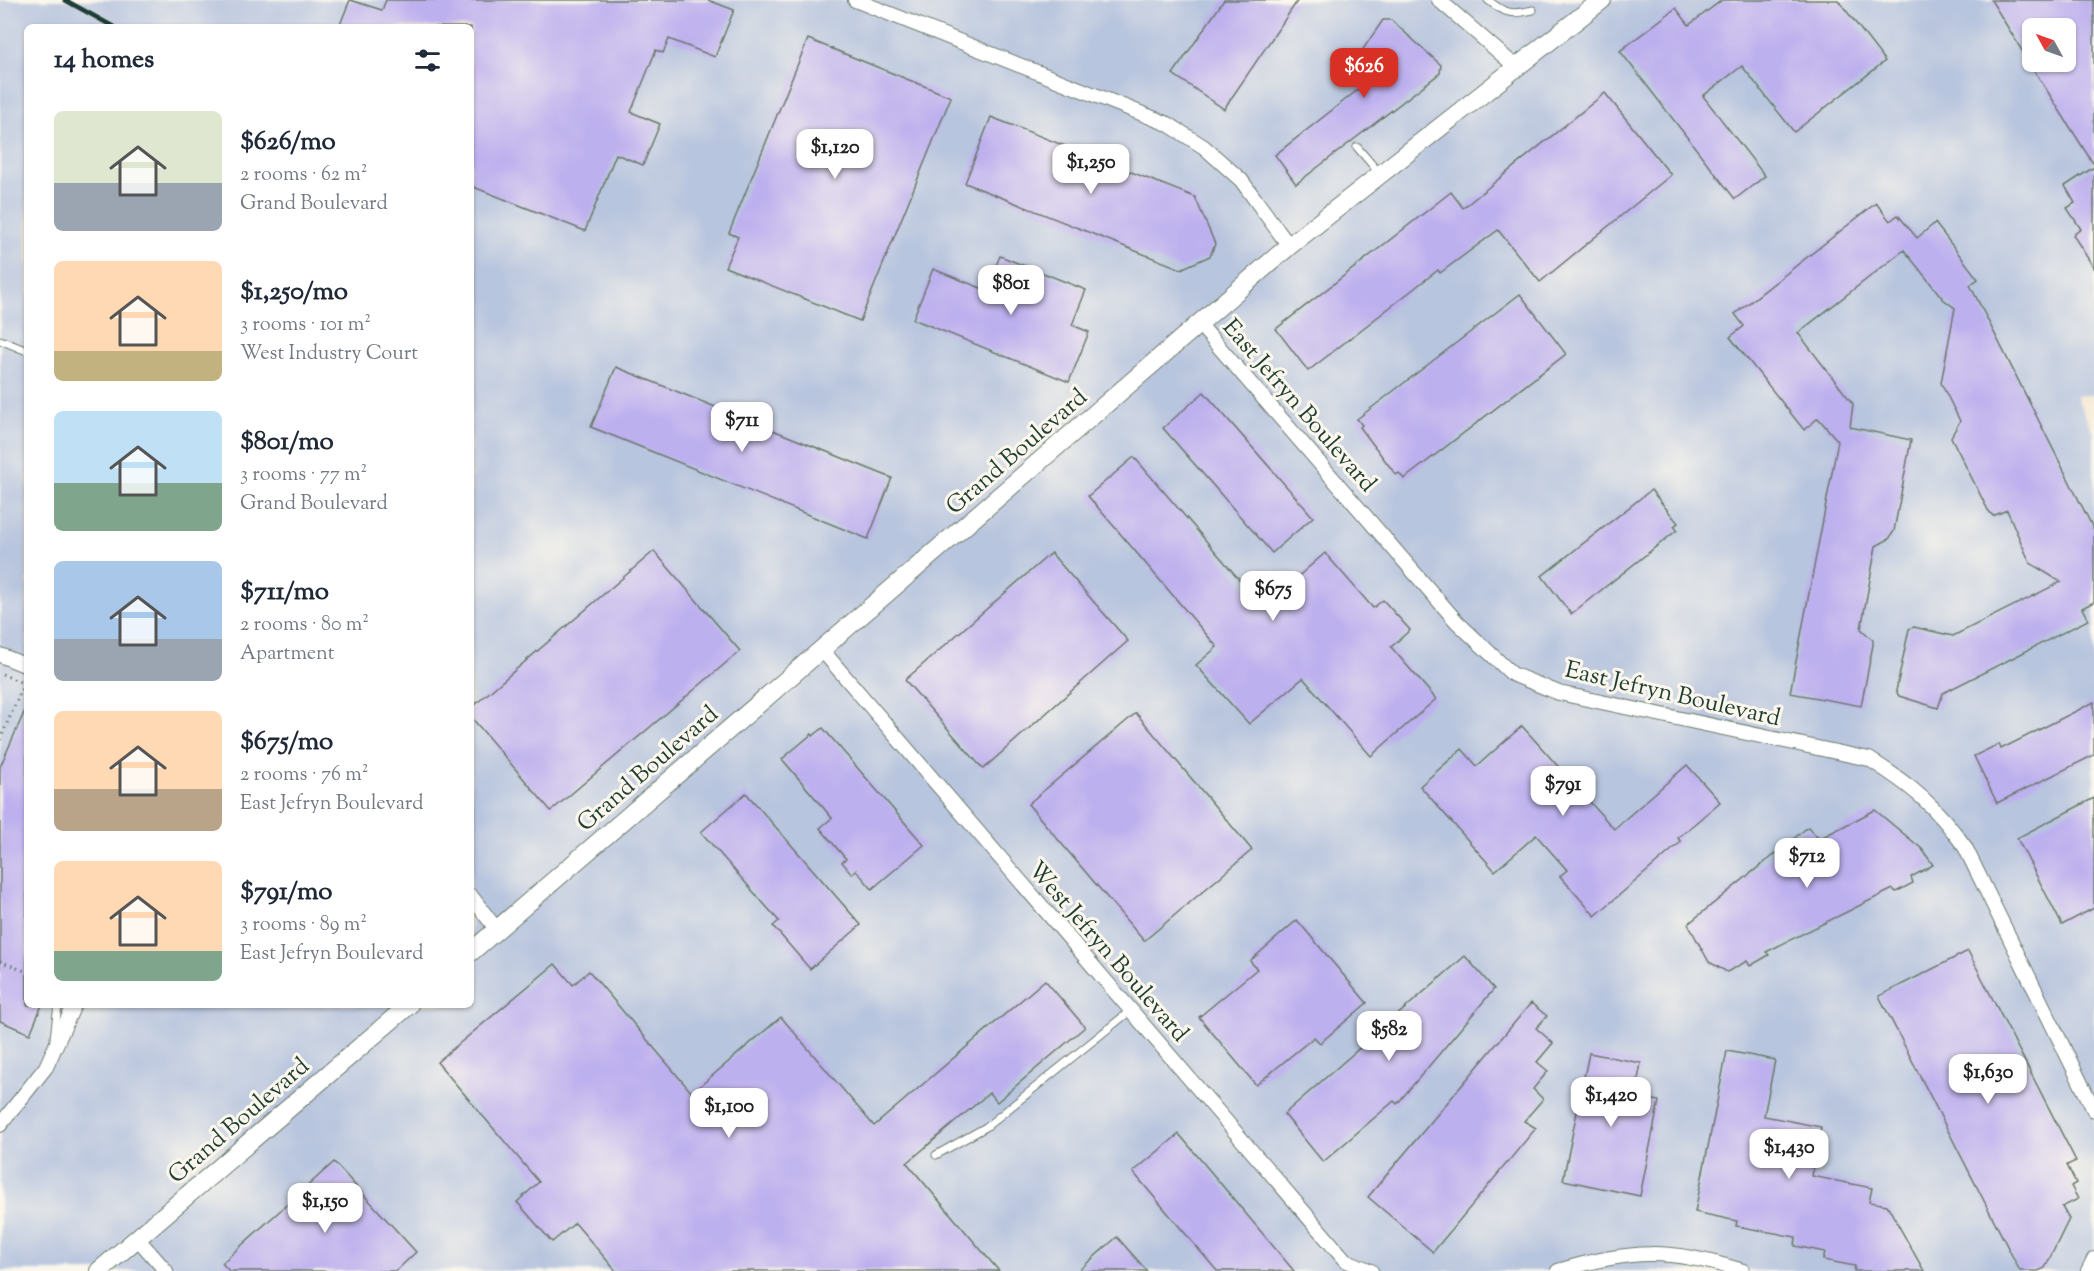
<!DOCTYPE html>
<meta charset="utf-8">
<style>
body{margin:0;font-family:"Sorts Mill Goudy",serif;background:#f6f6f7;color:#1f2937;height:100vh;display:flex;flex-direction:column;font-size:22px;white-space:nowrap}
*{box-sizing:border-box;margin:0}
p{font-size:20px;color:#747a83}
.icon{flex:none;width:33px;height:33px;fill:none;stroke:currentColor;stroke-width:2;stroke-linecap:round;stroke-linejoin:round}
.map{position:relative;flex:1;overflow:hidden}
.panel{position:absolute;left:24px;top:24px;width:450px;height:984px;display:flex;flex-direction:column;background:#fff;border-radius:9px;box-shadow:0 2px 4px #0004}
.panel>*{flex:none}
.needle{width:39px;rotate:310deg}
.tools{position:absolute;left:2022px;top:18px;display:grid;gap:12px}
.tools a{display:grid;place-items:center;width:54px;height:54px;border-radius:9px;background:#fff;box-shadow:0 2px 4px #0004;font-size:30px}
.price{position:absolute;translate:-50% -51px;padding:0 14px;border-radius:12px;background:#fff;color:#222;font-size:20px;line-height:39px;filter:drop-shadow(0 2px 3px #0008)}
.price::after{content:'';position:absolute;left:50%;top:36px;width:18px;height:14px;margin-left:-9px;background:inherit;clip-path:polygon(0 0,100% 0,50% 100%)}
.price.current{background:#d93025;color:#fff}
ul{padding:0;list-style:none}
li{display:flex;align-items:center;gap:18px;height:150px;padding:0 30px}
li span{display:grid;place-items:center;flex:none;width:168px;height:120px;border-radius:9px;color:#555}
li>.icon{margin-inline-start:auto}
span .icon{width:72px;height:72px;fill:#fffc;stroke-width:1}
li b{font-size:26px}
h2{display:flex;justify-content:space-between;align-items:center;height:72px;padding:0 30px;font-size:26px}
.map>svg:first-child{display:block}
.industrial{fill:#b8c5de;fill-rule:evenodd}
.building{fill:#bdb0ee;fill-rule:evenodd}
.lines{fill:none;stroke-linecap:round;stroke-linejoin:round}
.service-casing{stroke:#6a796b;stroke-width:9}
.minor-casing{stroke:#6a796b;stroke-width:16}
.tertiary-casing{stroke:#6a796b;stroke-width:20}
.path{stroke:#6a796b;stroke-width:3;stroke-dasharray:1.5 4.5;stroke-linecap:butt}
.service{stroke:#fff;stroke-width:7}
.minor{stroke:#fff;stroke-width:14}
.tertiary{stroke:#fff;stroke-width:18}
.rail{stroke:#1f3d34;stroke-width:4.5}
.labels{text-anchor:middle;stroke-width:6;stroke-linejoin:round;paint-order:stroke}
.street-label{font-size:24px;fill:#1f3d34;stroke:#fbf7ec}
</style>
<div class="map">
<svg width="2094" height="1271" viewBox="0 0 2094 1271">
<rect width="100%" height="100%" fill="#fbf7ec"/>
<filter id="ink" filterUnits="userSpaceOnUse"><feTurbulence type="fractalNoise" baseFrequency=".0167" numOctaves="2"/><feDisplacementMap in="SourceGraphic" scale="12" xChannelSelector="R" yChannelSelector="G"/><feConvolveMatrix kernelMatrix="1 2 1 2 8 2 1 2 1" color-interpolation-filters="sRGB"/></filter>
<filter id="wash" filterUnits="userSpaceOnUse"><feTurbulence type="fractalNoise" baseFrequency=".008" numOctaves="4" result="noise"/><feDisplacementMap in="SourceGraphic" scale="24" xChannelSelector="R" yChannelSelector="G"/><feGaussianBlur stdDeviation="1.35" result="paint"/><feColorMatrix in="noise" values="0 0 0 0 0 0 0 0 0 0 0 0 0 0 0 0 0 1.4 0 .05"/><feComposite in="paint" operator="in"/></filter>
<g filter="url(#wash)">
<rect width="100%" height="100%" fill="#f6e8d1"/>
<path class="industrial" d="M0,0H2094V395L2076,396L2094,434V1271H0ZM27,27H471V1005H27ZM2032,28H2066V62H2032Z"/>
<g id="blocks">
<g class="building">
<path d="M350,0L382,10L386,0H708L734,10L715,57L669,39L663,53L656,50L631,112L660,124L643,165L616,154L585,231L471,186V27H339Z"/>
<path d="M1224,0H1298L1224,109L1173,74Z"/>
<path d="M1722,0H1838L1885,61L1794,132L1742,66L1703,96L1765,176L1735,199L1620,51L1676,8L1689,25Z"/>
<path d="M1991,0H2094V165L2032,67ZM2032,28H2066V62H2032Z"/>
<path d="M1383,20H1391L1441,65L1440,73L1296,184L1275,155L1373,78L1357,58Z"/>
<path d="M808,39L951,97L860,321L725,267L738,237L729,233Z"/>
<path d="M1605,93L1671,175L1540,282L1498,230L1440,273L1438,270L1308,371L1276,329L1451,192L1463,208Z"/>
<path d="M991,117L1195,197L1215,244L1210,256L1181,269L965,183Z"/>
<path d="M2094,167V268L2073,235L2081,229L2067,208L2075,203L2065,186Z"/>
<path d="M1876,203L1890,221L1898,215L1917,238L1935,223L1978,279L1970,285L2094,530V602L2082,608L2088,620L1943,693L1938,708L1899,696L1896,691L1909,629L1914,627L1953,636L2061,582L2030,563L2007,510L1993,516L1988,510L1951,437L1960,421L1941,383L1955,308L1943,299L1904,250L1798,333L1853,404L1850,427L1911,440L1894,531L1889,539L1876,546L1861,629L1873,640V645L1861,706L1790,693L1838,441L1818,418L1804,430L1730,337L1744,326L1735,314Z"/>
<path d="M1000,256L1086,290L1072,325L1089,332L1069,382L913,319L933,269L986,290Z"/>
<path d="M1520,294L1566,354L1404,479L1399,473L1396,475L1360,427L1362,425L1357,419Z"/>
<path d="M616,367L892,478L868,539L591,427Z"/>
<path d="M1204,392L1313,517L1272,553L1163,428Z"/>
<path d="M1134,457L1263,607L1325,553L1373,608L1383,600L1410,630L1391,647L1436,699L1371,756L1303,678L1249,724L1196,665L1217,647L1088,496Z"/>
<path d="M1651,490L1678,523L1674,526L1677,530L1571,614L1542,576Z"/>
<path d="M654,551L740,651L551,811L471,717V708Z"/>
<path d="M1051,553L1128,641L983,769L905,680Z"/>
<path d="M2094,702V755L1997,803L1974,756L1999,744L2001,749Z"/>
<path d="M27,706V1005H42L30,1034L0,1021V767Z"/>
<path d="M1136,713L1252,850L1144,941L1028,804Z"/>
<path d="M1522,726L1614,829L1687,765L1720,802L1678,838L1681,842L1595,916L1560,876L1567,870L1536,835L1495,871L1420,786L1462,749L1477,766Z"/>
<path d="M823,728L924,845L872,889L856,870L852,874L842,862L846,859L820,828L832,818L782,759L812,734L813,736Z"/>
<path d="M746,793L861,925L810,969L773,926L779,921L701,832Z"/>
<path d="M2094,798V908L2062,925L2017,838Z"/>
<path d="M1875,810L1922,849L1933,865L1911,877L1913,883L1896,892L1893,889L1766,952L1769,955L1750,966L1747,961L1727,972L1709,962L1688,924L1808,827L1819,839Z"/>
<path d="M1297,920L1367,1003L1320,1043L1314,1037L1256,1085L1199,1017L1257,969L1250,961Z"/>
<path d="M1968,951L2076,1161L2067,1165L2076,1183L2071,1186L2078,1199L2062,1207L2069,1219L2045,1268L2038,1271H2020L1879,996Z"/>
<path d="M1465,956L1494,989L1397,1104L1394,1101L1323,1162L1284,1114Z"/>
<path d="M555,964L573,985L589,971L692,1093L781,1017L874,1126L1045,980L1085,1027L997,1102L989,1093L907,1163L999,1271H616L575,1223L552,1242L517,1202L539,1182L437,1062Z"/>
<path d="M1531,1003L1547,1016L1536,1028L1553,1043L1537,1062L1548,1071L1533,1089L1543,1099L1524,1121L1536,1128L1433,1252L1368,1197Z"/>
<path d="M1727,1051L1775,1060L1764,1116L1821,1127L1812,1176L1872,1188L1869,1202L1887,1205L1924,1271H1854L1855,1266L1823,1260L1825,1252L1795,1246L1796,1237L1736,1226L1737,1221L1695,1212Z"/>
<path d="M1589,1053L1641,1063L1635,1096L1659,1101L1640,1196L1563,1180Z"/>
<path d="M1179,1134L1294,1271H1217L1133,1172Z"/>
<path d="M334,1162L416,1252L396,1271H229L222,1263Z"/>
<path d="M1117,1237L1147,1271H1078Z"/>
</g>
</g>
</g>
<g filter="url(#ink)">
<use href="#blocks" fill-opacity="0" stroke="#6a796b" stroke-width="1.5"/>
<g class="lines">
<defs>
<g id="service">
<path d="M1488,0C1505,14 1512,15 1533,10"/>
<path d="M1357,147L1380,174"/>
<path d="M0,340L27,351"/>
<path d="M54,1038L58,1005"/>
<path d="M936,1155L986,1127L1130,1011"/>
</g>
<g id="minor">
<path d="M855,0L1168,124L1204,147L1241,180L1289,246"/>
<path d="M1439,0L1515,66"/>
<path d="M1200,325L1457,622L1512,674L1559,693L1869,759C1912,786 1935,805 1965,847L2094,1110"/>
<path d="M822,650L1345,1260L1371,1271"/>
<path d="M0,655L27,666"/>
<path d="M471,896L497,930"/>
<path d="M0,1125L46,1067L74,1005"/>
<path d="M137,1238L166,1271"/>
<path d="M1558,1271C1635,1249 1667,1248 1743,1271"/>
<path d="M2088,1271L2094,1259"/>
</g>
<g id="tertiary">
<path d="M471,952L1289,246L1602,0"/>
<path d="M99,1271L409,1005"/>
</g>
</defs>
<use href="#service" class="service-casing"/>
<use href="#minor" class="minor-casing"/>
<use href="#tertiary" class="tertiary-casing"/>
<g class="path">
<path d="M2,674L27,685"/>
<path d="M0,740L25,681"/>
<path d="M0,961L27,972"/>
</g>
<use href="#service" class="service"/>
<use href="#minor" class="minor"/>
<use href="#tertiary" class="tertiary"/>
<path class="rail" d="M65,0L114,27"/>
</g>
</g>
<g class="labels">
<g class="street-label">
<text transform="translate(1300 405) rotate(49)" y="8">East Jefryn Boulevard</text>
<text transform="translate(1016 451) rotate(-41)" y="8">Grand Boulevard</text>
<text transform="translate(1673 693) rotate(13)" y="8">East Jefryn Boulevard</text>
<text transform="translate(647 768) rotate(-41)" y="8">Grand Boulevard</text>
<text transform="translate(1109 951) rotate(49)" y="8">West Jefryn Boulevard</text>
<text transform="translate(238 1120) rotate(-41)" y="8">Grand Boulevard</text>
</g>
</g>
</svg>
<div class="tools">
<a><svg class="needle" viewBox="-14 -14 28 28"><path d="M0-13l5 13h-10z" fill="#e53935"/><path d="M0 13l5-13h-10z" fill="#747a83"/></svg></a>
</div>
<b class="price current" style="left:1364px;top:99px">$626</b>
<b class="price" style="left:835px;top:180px">$1,120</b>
<b class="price" style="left:1091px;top:195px">$1,250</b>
<b class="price" style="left:1011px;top:316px">$801</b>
<b class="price" style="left:742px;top:453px">$711</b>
<b class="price" style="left:1273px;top:622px">$675</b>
<b class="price" style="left:1563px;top:817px">$791</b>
<b class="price" style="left:1807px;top:889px">$712</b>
<b class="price" style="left:1389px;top:1062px">$582</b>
<b class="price" style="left:1988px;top:1105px">$1,630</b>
<b class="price" style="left:1611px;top:1128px">$1,420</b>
<b class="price" style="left:729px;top:1139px">$1,100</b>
<b class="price" style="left:1789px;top:1180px">$1,430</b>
<b class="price" style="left:325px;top:1234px">$1,150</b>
<section class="panel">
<h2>14 homes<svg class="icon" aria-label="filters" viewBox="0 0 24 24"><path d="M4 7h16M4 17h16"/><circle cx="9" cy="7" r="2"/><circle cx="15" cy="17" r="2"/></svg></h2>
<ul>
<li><span style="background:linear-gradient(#dfe7d0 60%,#9aa5b1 0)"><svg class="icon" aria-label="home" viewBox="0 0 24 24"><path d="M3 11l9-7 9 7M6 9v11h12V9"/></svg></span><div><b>$626/mo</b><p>2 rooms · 62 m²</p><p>Grand Boulevard</p></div></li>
<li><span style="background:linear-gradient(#ffd9b3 75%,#c2b280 0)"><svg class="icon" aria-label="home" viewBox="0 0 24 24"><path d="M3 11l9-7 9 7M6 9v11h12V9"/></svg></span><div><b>$1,250/mo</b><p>3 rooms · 101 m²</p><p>West Industry Court</p></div></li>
<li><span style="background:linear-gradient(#bfe0f5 60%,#7fa58c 0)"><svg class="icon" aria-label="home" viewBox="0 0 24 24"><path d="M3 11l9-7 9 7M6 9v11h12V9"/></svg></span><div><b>$801/mo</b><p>3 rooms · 77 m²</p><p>Grand Boulevard</p></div></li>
<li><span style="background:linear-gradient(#a9c7e8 65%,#9aa5b1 0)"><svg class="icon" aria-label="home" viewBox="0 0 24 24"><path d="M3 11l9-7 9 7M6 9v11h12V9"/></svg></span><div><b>$711/mo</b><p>2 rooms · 80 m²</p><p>Apartment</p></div></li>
<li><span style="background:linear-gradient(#ffd9b3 65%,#b9a48a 0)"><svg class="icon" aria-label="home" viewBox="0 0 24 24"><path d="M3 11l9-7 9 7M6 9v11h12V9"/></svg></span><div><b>$675/mo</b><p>2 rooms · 76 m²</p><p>East Jefryn Boulevard</p></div></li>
<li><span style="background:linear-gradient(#ffd9b3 75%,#7fa58c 0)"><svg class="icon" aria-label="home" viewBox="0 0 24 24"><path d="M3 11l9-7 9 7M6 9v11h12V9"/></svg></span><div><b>$791/mo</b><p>3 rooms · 89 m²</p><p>East Jefryn Boulevard</p></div></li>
</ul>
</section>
</div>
